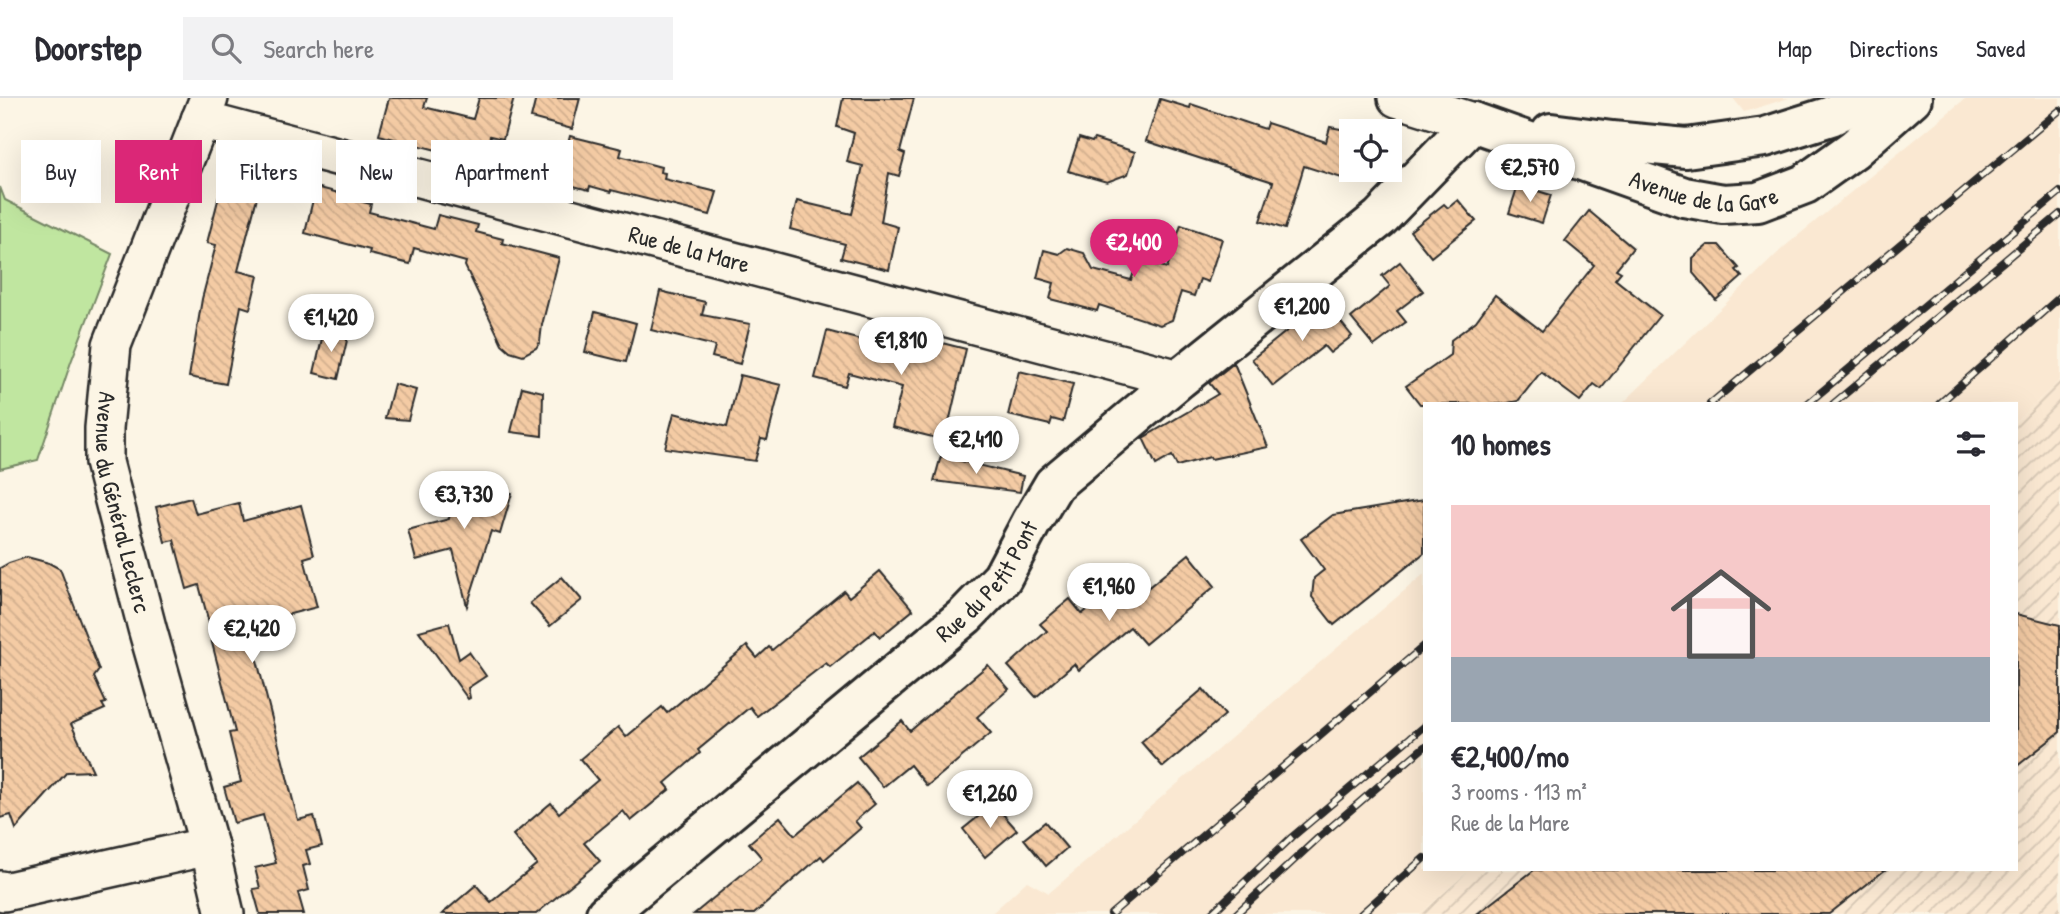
<!DOCTYPE html>
<meta charset="utf-8">
<style>
body{margin:0;font-family:"Patrick Hand",sans-serif;background:#f2f2f3;color:#2b2b33;height:100vh;display:flex;flex-direction:column;font-size:26px;white-space:nowrap}
*{box-sizing:border-box;margin:0}
p{font-size:23px;color:#7c7c81}
.icon{flex:none;width:38px;height:38px;fill:none;stroke:currentColor;stroke-width:2;stroke-linecap:round;stroke-linejoin:round}
.map{position:relative;flex:1;overflow:hidden}
.panel{position:absolute;left:1423px;top:304px;width:595px;height:469px;display:flex;flex-direction:column;background:#fff;border-radius:0px;box-shadow:0 7px 28px #0002}
.panel>*{flex:none}
.hud{position:absolute;left:21px;top:42px;width:665px;height:63px;display:flex;gap:14px}
.buttons{position:absolute;left:1339px;top:21px;display:grid;gap:14px}
.buttons a{display:grid;place-items:center;width:63px;height:63px;border-radius:0px;background:#fff;box-shadow:0 7px 28px #0002;font-size:35px}
.price{position:absolute;translate:-50% -60px;padding:0 16px;border-radius:24px;background:#fff;color:#222;font-size:23px;line-height:46px;filter:drop-shadow(0 2px 4px #0008)}
.price::after{content:'';position:absolute;left:50%;top:42px;width:21px;height:16px;margin-left:-10px;background:inherit;clip-path:polygon(0 0,100% 0,50% 100%)}
.price.current{background:#db2777;color:#fff}
ul{padding:0;list-style:none}
li{display:grid;align-content:center;gap:14px;height:371px;padding:0 28px}
li span{display:grid;place-items:center;height:217px;border-radius:0px;color:#555}
li>.icon{margin-inline-start:auto}
span .icon{width:126px;height:126px;fill:#fffc;stroke-width:1}
li b{font-size:30px}
h2{display:flex;justify-content:space-between;align-items:center;height:84px;padding:0 28px;font-size:30px}
.tag{padding:0 24px;border-radius:0px;background:#fff;box-shadow:0 7px 28px #0002;font-size:24px;line-height:63px}
.tag.current{background:#db2777;color:#fff}
header{display:flex;align-items:center;gap:42px;box-sizing:border-box;height:98px;padding:0 35px;background:#fff;border-bottom:2px solid #e1e1e2}
header strong{font-size:33px}
nav{display:flex;gap:38px;margin-inline-start:auto;font-size:24px}
.search{width:490px;height:63px;background:#f2f2f3;display:flex;align-items:center;gap:18px;box-sizing:border-box;padding:0 24px;border-radius:0px;color:#7c7c81;font-size:26px}
.map>svg:first-child{display:block}
.built{fill:#fae8d2}
.industrial{fill:url(#industrial-furrows)}
.grass{fill:#c0e6a0;stroke:#768866;stroke-width:2}
.building{fill:url(#building-back-hatch);stroke:#2b2b2b;stroke-width:2}
.lines{fill:none;stroke-linecap:round;stroke-linejoin:round}
.minor-casing{stroke:#2b2b2b;stroke-width:42}
.tertiary-casing{stroke:#2b2b2b;stroke-width:44}
.minor{stroke:#fcf5e5;stroke-width:37}
.tertiary{stroke:#fcf5e5;stroke-width:38}
.rail-casing{stroke:#2b2b2b;stroke-width:8}
.rail{stroke:#fcf5e5;stroke-width:5;stroke-dasharray:16;stroke-linecap:butt}
.labels{text-anchor:middle;stroke-width:7;stroke-linejoin:round;paint-order:stroke}
.street-label{font-size:24px;fill:#2b2b2b;stroke:#fcf5e5}
</style>
<header>
<strong>Doorstep</strong>
<div class="search"><svg class="icon" aria-label="search" viewBox="0 0 24 24"><circle cx="10" cy="10" r="6"/><path d="M15 15l6 6"/></svg>Search here</div>
<nav><a>Map</a><a>Directions</a><a>Saved</a></nav>
</header>
<div class="map">
<svg width="2060" height="816" viewBox="0 0 2060 816">
<defs>
<pattern id="industrial-furrows" width="10" height="10" patternUnits="userSpaceOnUse" patternTransform="scale(1.75)"><rect width="10" height="10" fill="#fae8d2"/><path d="M-1 1l2-2M0 10L10 0M9 11l2-2" fill="none" stroke="#d6c7b4"/></pattern>
<pattern id="building-back-hatch" width="6" height="6" patternUnits="userSpaceOnUse" patternTransform="scale(1.75)"><rect width="6" height="6" fill="#f4cba4"/><path d="M-1 5l2 2M0 0l6 6M5-1l2 2" fill="none" stroke="#d1ae8d"/></pattern>
</defs>
<rect width="100%" height="100%" fill="#fcf5e5"/>
<filter id="ink" filterUnits="userSpaceOnUse"><feTurbulence type="fractalNoise" baseFrequency=".0143" numOctaves="2"/><feDisplacementMap in="SourceGraphic" scale="14" xChannelSelector="R" yChannelSelector="G"/><feConvolveMatrix kernelMatrix="1 2 1 2 8 2 1 2 1" color-interpolation-filters="sRGB"/></filter>
<g filter="url(#ink)">
<g class="built">
<path d="M1733,0H1789L1744,14Z"/>
<path d="M1966,0H2060V282L2016,324V306H1622L1784,149Z"/>
<path d="M1424,476V772H1470L1420,816H991L1027,783L1049,795Z"/>
</g>
<path class="industrial" d="M2060,282V816H1420L1470,772H2016V324Z"/>
<path class="grass" d="M0,89L5,102L112,156L71,264L38,362L0,371Z"/>
<g class="building">
<path d="M389,0H427L424,9L473,21L479,0H514L503,41L490,38L486,53L451,45L448,55L379,37Z"/>
<path d="M536,0H580L572,31L531,20Z"/>
<path d="M843,0H914L900,54L905,56L899,78L889,75L881,124L898,129L889,172L841,160L845,146L790,131L797,103L852,116L863,68L847,64L854,35L837,29Z"/>
<path d="M1160,1L1190,10L1191,6L1265,31L1267,25L1326,44L1330,29L1351,33V83L1304,68L1285,131L1260,123L1273,84L1146,43Z"/>
<path d="M570,38L622,51L620,58L661,69L660,74L665,75L664,81L717,94L710,117L611,92V94L590,88L589,92L558,84Z"/>
<path d="M1079,40L1092,44L1094,41L1135,54L1128,76L1107,84L1068,73Z"/>
<path d="M227,67L263,76L238,173L258,178L250,211L241,208L226,286L189,279L202,201L216,147L207,145Z"/>
<path d="M1518,87L1551,97L1542,125L1509,115Z"/>
<path d="M316,89L354,99V102L371,106L369,114L434,131L438,117L478,127L476,134L503,141L502,145L559,160L542,227L540,244L536,250L523,257L510,253L502,246L465,168L466,164L414,150L410,166L369,156L370,152L305,135Z"/>
<path d="M1458,102L1476,123L1431,159L1410,133L1444,106L1448,110Z"/>
<path d="M1589,113L1633,150L1616,171L1621,174L1615,181L1660,217L1601,291L1594,286L1580,303L1541,274L1518,303L1503,306H1420L1406,288L1450,257L1451,242L1476,223L1495,197L1542,233L1594,167L1565,143Z"/>
<path d="M1181,127L1222,141L1208,184L1200,181L1194,198L1181,194L1172,222L1160,227L1099,207L1097,213L1050,201L1054,185L1037,180L1044,152L1059,156L1067,150L1084,155L1093,172L1131,182L1139,161L1167,170Z"/>
<path d="M1708,147H1719L1739,170L1736,172L1742,179L1716,202L1693,175V160Z"/>
<path d="M1400,164L1423,193L1397,213L1406,224L1374,248L1351,220L1390,188L1382,178Z"/>
<path d="M660,193L705,204L702,217L750,226L740,266L712,259L715,248L651,232Z"/>
<path d="M1324,203L1352,238L1330,255L1324,248L1273,288L1252,261Z"/>
<path d="M595,214L636,225L626,264L585,254Z"/>
<path d="M324,232L348,238L338,281L314,275Z"/>
<path d="M827,233L898,252L900,245L916,250L918,239L966,251L945,342L892,329L902,289L849,275L845,288L815,280Z"/>
<path d="M1234,265L1268,349L1211,361L1210,359L1177,368L1172,358L1156,367L1143,340L1218,296L1209,285Z"/>
<path d="M1019,273L1073,286L1063,324L1052,321L1050,327L1008,317Z"/>
<path d="M740,277L781,287L767,342L761,341L755,363L665,350L674,315L727,329Z"/>
<path d="M394,286L416,292L408,322L385,320Z"/>
<path d="M522,289L543,294L542,338L511,334Z"/>
<path d="M941,358L1023,378L1020,394L934,383Z"/>
<path d="M453,388L512,395L500,436L491,433L467,508L453,452L416,462L408,432L449,421Z"/>
<path d="M191,400L196,416L239,405L243,423L301,407L314,457L304,460L317,509L248,527L298,722L314,718L322,748L306,752L310,766L303,768L309,792L298,795L304,816H260L253,791L260,790L255,770L276,765L263,717L234,725L224,689L241,684L229,635L235,634L210,537L212,536L199,487L187,491L174,442L165,444L156,409Z"/>
<path d="M1424,402V455L1334,527L1312,499L1314,480L1324,472L1301,441L1333,417Z"/>
<path d="M1189,456L1215,488L1145,546L1130,529L1079,572L1074,566L1036,599L1008,568L1047,533L1040,526L1070,501L1082,516L1131,476L1145,492Z"/>
<path d="M27,459L49,465L60,471L99,572L94,579L106,605L102,606L105,611L71,626L93,673L67,674L16,731L11,717L0,720V470L9,465Z"/>
<path d="M880,473L913,512L880,539L875,533L830,569L826,565L757,618L750,609L698,652L700,655L665,685L670,691L631,723L623,713L584,745L600,763L536,816H442L476,787L491,804L537,766L513,737L551,705L559,715L598,682L580,661L618,629L626,639L662,609L667,615L747,548L757,560L769,549L772,552L844,493L849,499Z"/>
<path d="M562,479L582,502L550,528L530,505Z"/>
<path d="M2016,516L2060,527V634L2016,669Z"/>
<path d="M449,525L459,561L469,554L486,578L468,590L470,600L468,601L419,533Z"/>
<path d="M988,567L1009,591L977,619L991,635L927,688L910,667L883,689L858,659L902,623L910,633Z"/>
<path d="M1203,591L1225,617L1163,669L1141,644Z"/>
<path d="M857,685L875,706L855,723L861,730L824,762L821,758L754,816H694L762,760L749,745L780,719L795,737Z"/>
<path d="M994,706L1017,732L985,759L963,731Z"/>
<path d="M1045,724L1067,750L1046,768L1024,741Z"/>
<path d="M1534,772H1885L1829,816H1477Z"/>
</g>
<g class="lines">
<defs>
<g id="minor">
<path id="s1" d="M209,0L112,247L104,330V364L147,530L209,748L225,816"/>
<path d="M1397,0L1473,24"/>
<path id="s2" d="M200,22L1179,281"/>
<path d="M0,792L4,794L209,748"/>
</g>
<g id="tertiary">
<path id="s3" d="M1473,24L1684,99L1723,106L1758,104L1805,86L1854,51L1912,0"/>
<path d="M1551,35L1612,43L1686,50L1765,39L1831,18L1865,0"/>
<path id="s4" d="M606,816L966,517L1002,480L1031,425L1054,386L1179,281L1380,120L1473,24"/>
</g>
</defs>
<use href="#minor" class="minor-casing"/>
<use href="#tertiary" class="tertiary-casing"/>
<use href="#minor" class="minor"/>
<use href="#tertiary" class="tertiary"/>
<defs>
<g id="rail">
<path d="M1710,306L2060,12"/>
<path d="M1807,306L2060,94"/>
<path d="M1833,306L2060,116"/>
<path d="M1939,306L2060,199"/>
<path d="M1111,816L1424,548"/>
<path d="M1211,816L1292,739L1424,628"/>
<path d="M1236,816L1318,740L1424,649"/>
<path d="M1361,816L1424,760"/>
</g>
</defs>
<use href="#rail" class="rail-casing"/>
<use href="#rail" class="rail"/>
</g>
</g>
<g class="labels">
<g class="street-label">
<text dy="8" stroke="none"><textPath href="#s3" startOffset="243">Avenue de la Gare</textPath></text>
<text dy="8" stroke="none"><textPath href="#s2" startOffset="506">Rue de la Mare</textPath></text>
<text dy="8" stroke="none"><textPath href="#s1" startOffset="425">Avenue du Général Leclerc</textPath></text>
<text dy="8" stroke="none"><textPath href="#s4" startOffset="508">Rue du Petit Pont</textPath></text>
</g>
</g>
</svg>
<div class="buttons">
<a><svg class="icon" aria-label="locate" viewBox="0 0 24 24"><circle cx="12" cy="12" r="6"/><path d="M12 2v4M12 18v4M2 12h4M18 12h4"/></svg></a>
</div>
<b class="price" style="left:1530px;top:106px">€2,570</b>
<b class="price current" style="left:1134px;top:181px">€2,400</b>
<b class="price" style="left:1302px;top:245px">€1,200</b>
<b class="price" style="left:331px;top:256px">€1,420</b>
<b class="price" style="left:901px;top:279px">€1,810</b>
<b class="price" style="left:976px;top:378px">€2,410</b>
<b class="price" style="left:464px;top:433px">€3,730</b>
<b class="price" style="left:1109px;top:525px">€1,960</b>
<b class="price" style="left:252px;top:567px">€2,420</b>
<b class="price" style="left:990px;top:732px">€1,260</b>
<div class="hud">
<a class="tag">Buy</a>
<a class="tag current">Rent</a>
<a class="tag">Filters</a>
<a class="tag">New</a>
<a class="tag">Apartment</a>
</div>
<section class="panel">
<h2>10 homes<svg class="icon" aria-label="filters" viewBox="0 0 24 24"><path d="M4 7h16M4 17h16"/><circle cx="9" cy="7" r="2"/><circle cx="15" cy="17" r="2"/></svg></h2>
<ul>
<li><span style="background:linear-gradient(#f6c9c9 70%,#9aa5b1 0)"><svg class="icon" aria-label="home" viewBox="0 0 24 24"><path d="M3 11l9-7 9 7M6 9v11h12V9"/></svg></span><div><b>€2,400/mo</b><p>3 rooms · 113 m²</p><p>Rue de la Mare</p></div></li>
</ul>
</section>
</div>
